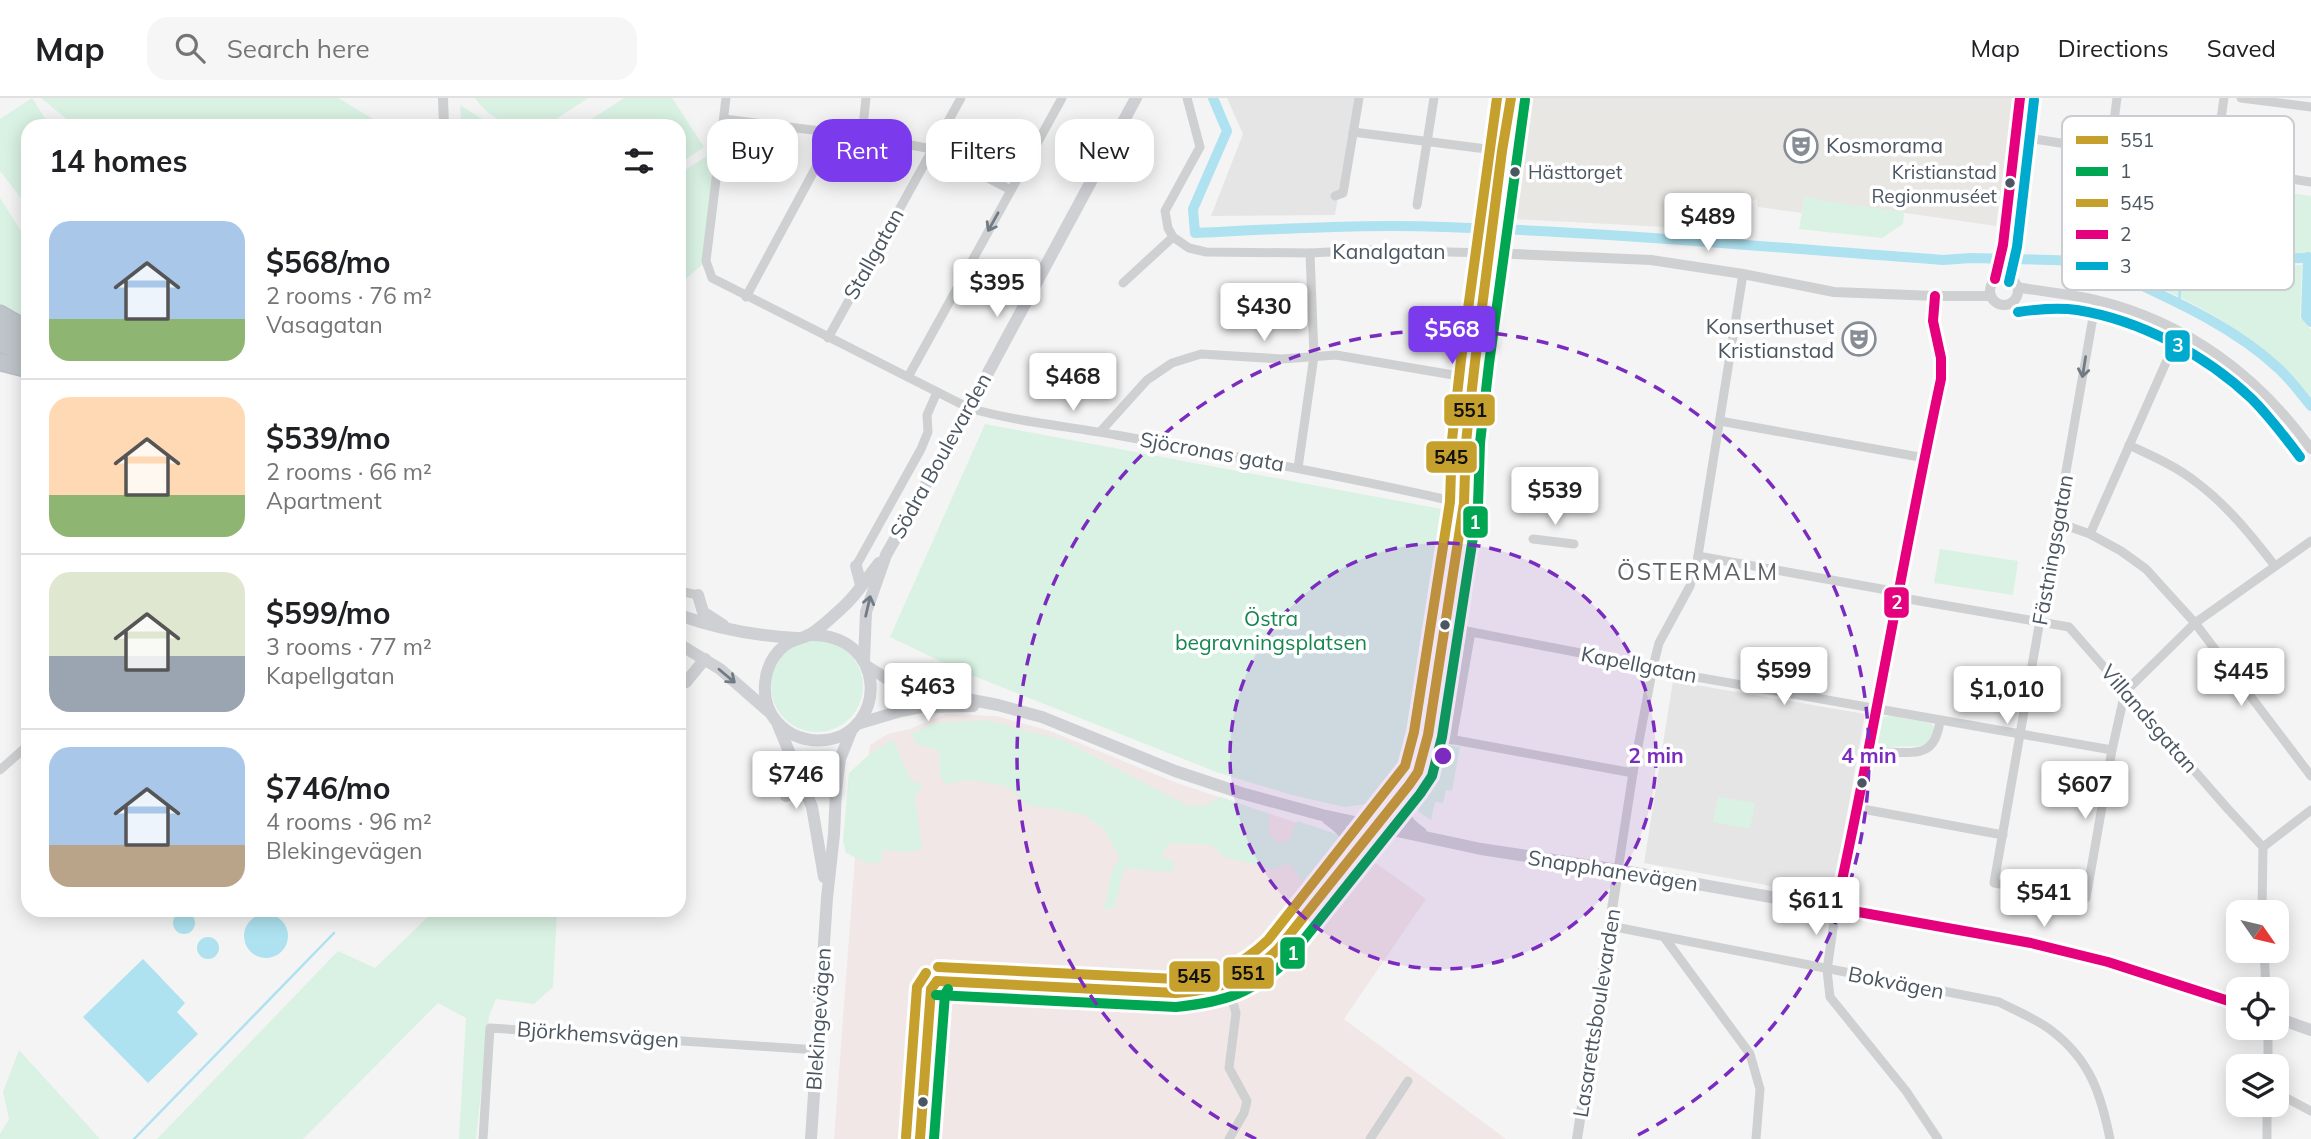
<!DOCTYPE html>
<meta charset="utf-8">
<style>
body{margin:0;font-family:Mulish,sans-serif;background:#f6f6f6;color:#202124;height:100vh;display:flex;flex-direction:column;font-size:26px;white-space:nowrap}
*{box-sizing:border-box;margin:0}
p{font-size:23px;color:#757577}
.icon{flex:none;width:38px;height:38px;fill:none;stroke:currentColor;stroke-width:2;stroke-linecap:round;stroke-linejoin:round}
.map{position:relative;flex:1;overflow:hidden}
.drawer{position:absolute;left:21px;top:21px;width:665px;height:798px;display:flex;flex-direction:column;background:#fff;border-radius:21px;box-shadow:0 4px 18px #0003}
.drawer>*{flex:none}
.hud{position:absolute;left:707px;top:21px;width:665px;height:63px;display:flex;gap:14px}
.needle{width:46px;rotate:124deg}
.tools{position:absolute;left:2226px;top:802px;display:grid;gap:14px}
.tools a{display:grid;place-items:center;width:63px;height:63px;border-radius:14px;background:#fff;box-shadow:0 4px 18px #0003;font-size:35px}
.price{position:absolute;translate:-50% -60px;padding:0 16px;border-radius:7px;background:#fff;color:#222;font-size:23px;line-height:46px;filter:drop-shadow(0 2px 4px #0008)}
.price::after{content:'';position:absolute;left:50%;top:42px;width:21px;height:16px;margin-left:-10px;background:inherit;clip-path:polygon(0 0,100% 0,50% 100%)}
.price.active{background:#7c3aed;color:#fff}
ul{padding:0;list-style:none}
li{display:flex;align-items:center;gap:21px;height:175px;padding:0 28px}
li+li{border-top:2px solid #e0e0e0}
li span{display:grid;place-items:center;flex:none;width:196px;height:140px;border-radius:21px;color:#555}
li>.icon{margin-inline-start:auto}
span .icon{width:84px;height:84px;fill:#fffc;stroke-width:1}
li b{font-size:30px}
h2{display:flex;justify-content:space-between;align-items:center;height:84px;padding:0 28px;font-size:30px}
.chip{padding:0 24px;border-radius:21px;background:#fff;box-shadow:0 4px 18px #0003;font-size:24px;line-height:63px}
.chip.active{background:#7c3aed;color:#fff}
header{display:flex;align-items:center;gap:42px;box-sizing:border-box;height:98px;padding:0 35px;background:#fff;border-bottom:2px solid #e0e0e0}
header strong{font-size:33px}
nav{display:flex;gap:38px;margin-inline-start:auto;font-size:24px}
.search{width:490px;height:63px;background:#f6f6f6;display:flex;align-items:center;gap:18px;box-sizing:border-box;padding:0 24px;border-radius:21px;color:#757577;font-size:26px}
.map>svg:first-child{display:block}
.commercial{fill:#e8e7e3}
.education{fill:#e6e5e6}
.medical{fill:#f1e7e6}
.green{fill:#d9f2e3}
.water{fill:#aee2f0}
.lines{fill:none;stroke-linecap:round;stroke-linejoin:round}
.stream{stroke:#aee2f0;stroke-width:2.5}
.canal{stroke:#aee2f0;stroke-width:10}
.motorway-casing{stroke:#b9bec3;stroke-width:19}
.minor{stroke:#ced0d2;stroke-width:9}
.tertiary{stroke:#ced0d2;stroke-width:10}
.secondary{stroke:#ced0d4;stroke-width:12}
.motorway{stroke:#bec4c9;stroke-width:16}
.bus-1-casing{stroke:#fff;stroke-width:16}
.bus-2-casing{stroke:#fff;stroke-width:16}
.bus-3-casing{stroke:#fff;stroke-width:16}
.bus-4-casing{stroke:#fff;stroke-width:16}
.bus-5-casing{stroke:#fff;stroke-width:16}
.bus-1{stroke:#c6a02c;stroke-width:10}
.bus-2{stroke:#00a651;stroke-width:10}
.bus-3{stroke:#c6a02c;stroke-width:10}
.bus-4{stroke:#e5007d;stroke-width:10}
.bus-5{stroke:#00a9ce;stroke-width:10}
.oneway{stroke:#727b83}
.oneway2{stroke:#727b84}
.ring{fill:none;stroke:#7b2cbf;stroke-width:3.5;stroke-dasharray:12 9}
.bus-dot{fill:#4a5661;stroke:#fff;stroke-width:2.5}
.labels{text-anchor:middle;stroke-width:7;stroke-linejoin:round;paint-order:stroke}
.bus-label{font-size:19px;fill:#4a5661;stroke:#fff;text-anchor:start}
.poi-label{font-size:21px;fill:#4a5661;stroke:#fff;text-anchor:start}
.street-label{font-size:21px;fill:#4a5661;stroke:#fff}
.park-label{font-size:21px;fill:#17864f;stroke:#fff}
.neighbourhood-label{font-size:23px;letter-spacing:2px;fill:#5f6368;stroke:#fff}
.key{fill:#fff;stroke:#c9ccd0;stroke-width:2}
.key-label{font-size:19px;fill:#4a5661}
.centre{fill:#7b2cbf;stroke:#fff;stroke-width:3.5}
.ring-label{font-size:21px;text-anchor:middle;font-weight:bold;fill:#7b2cbf;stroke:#fff;stroke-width:7;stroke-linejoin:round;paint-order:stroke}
.line-badge{stroke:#fff;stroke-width:2.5}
.badge-label{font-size:19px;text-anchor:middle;font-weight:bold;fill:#fff}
.pale-badge-label{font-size:19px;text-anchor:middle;font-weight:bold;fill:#111}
</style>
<header>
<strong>Map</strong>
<div class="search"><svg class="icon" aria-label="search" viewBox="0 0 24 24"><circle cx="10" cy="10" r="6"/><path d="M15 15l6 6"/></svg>Search here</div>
<nav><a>Map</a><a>Directions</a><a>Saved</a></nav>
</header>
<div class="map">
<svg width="2311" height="1041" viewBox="0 0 2311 1041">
<rect width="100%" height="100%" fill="#f4f4f4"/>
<path class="commercial" d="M1510,0H2013L1996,128L1815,102L1805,99L1802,115L1758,109L1757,101L1741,106L1726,104L1722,132L1493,120Z"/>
<g class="education">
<path d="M1227,0H1355L1335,117L1211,118L1243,36Z"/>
<path d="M1673,583L1865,616L1832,799L1644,765Z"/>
</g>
<path class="medical" d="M946,616L996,618L1050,633L1174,684L1337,738L1370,764L1377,766L1426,801L1344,921L1506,1041H834L856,746L870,647L888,636L910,631Z"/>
<g class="green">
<path d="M32,0L50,28H28V109L0,73V21Z"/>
<path d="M41,0H338L385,28H75Z"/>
<path d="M475,0H588L547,27C517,33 493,25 475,0Z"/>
<path d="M624,0H672L704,49L679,66V28H581Z"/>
<path d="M460,7L493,28H461Z"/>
<path d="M710,56L718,62L706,163L679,187V76Z"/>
<path d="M2262,91L2311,98V155H2254Z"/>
<path d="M1805,98L1816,100V102L1904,114L1903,126L1882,140L1799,131Z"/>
<path d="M0,100L28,144V224L0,207Z"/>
<path d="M2116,167H2302L2300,219L2311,232V301C2279,267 2245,234 2204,212C2176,196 2145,184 2116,170Z"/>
<path d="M985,326L1447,412L1405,663L1391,686L1368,706L1344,709L1292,697L1219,675L961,573L890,539Z"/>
<path d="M1940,451L2018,463L2013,497L1934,485Z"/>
<circle cx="817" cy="588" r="46"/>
<path d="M1890,618L1931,625L1935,630L1931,644L1921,648L1882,649L1875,642L1879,623L1882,619Z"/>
<path d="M985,622L1063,642L1188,708H1205L1221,699L1269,716C1267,730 1268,737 1279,746L1292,740V732L1298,723L1339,737L1342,747L1340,754L1312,789C1302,784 1297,774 1289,766L1273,771L1224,759L1212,747L1169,745L1161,759L1174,763L1173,774L1124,770L1115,809L1104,812L1112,772L1120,761L1104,731L1084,717L1052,710L1028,708L1007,688L970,682L945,686L940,678L939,653L916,646L912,635L936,625Z"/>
<path d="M893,642L911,683L923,686L915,698L922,751L909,754L882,752L881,765L864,764L846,755L843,744L849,675L871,655Z"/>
<path d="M1439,645L1460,649L1452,693L1446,692L1443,705L1435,704L1431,722L1419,714L1417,707L1430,680Z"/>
<path d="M1718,699L1755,705L1750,731L1713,724Z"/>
<path d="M435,812H557L553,889L534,906L496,901L489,918L476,1041H459L466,920L438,905L303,1041H157L338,853L375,870Z"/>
<path d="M19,952L100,1041H0V1036L9,1021L3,994Z"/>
</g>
<g class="water">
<circle cx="184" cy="825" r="11"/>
<circle cx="266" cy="838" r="22"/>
<circle cx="208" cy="850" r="11"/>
<path d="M143,861L185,905L177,914L198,936L148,985L83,919Z"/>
</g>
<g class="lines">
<g class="stream">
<path d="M2179,206L2182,161"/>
<path d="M134,1041L334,835"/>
</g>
<g class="canal">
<path d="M1213,0L1227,33L1193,111L1195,135C1278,131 1362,126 1445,129C1611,134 1777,150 1943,162L1971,160L2088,163L2311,160"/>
<path d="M2308,159L2306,218L2311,224"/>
<path d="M2091,164C2156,195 2226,222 2279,271C2291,282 2301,296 2311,308"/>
</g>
<defs>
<g id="motorway">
<path d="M0,216L28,232"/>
<path d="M0,232L28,244"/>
<path d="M0,245L28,257"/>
<path d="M0,264L28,271"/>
</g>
</defs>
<use href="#motorway" class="motorway-casing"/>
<g class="minor">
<path d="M726,0L706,163L712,180L969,310C1017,324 1067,328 1116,337C1227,357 1338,377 1448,402L1454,395L1465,279L1481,175L1490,155"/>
<path d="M1187,0L1200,49L1165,113L1168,130L1173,139L1189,150L1206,154L1310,155L1367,152L1490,155"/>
<path d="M2241,0L2311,9"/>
<path d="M724,21L862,38L932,51L1011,92"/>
<path d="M1353,34L1502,53"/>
<path d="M862,38L866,0"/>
<path d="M2015,38L2311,84"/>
<path d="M2110,53L2117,0"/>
<path d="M2214,69L2224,0"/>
<path d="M1335,98L1343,95L1359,0"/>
<path d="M1417,107L1434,0"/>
<path d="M1123,185L1173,139"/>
<path d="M746,199L835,34"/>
<path d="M2096,202L1994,785L2086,800L2112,652L2125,594L2195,525L2311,443"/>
<path d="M828,240L961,0"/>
<path d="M908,279L1062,0"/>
<path d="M1720,323L1925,360"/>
<path d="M1100,334L1147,282L1172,265L1201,256L1282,261L1336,257L1465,279"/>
<path d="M2129,347C2152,358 2176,368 2196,384C2227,407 2251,437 2275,468"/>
<path d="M1298,370L1314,258L1310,155"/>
<path d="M2059,425L2090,436L2121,453L2146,471L2195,525L2311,678"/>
<path d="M2090,436L2179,235"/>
<path d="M1533,441L1574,446"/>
<path d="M1698,458L1898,494"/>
<path d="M856,468L921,351L928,334L927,317L937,294"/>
<path d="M679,493L698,497"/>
<path d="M1897,499L2069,529L2227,710L2263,749"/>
<path d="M1461,532L1653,569L1679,576L2112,652"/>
<path d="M1428,637L1633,675"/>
<path d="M1452,642L1471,534"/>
<path d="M1887,654C1919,655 1935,658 1940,623"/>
<path d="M0,672L28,647"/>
<path d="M1857,710L2003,737"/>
<path d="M2263,749L2311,712"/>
<path d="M1618,772L1633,675L1653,569L1659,545L1690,488L1697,464L1743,176"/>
<path d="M1836,810L1827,872L1830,899L1906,993L1938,1041"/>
<path d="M2262,814L2263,749"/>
<path d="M1610,828L1999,904C2016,913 2037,921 2052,933C2090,962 2101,996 2110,1041"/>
<path d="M1664,839L1750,956L1760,991L1756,1041"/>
<path d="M2264,852L2266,891"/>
<path d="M2268,968V929"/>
<path d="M2277,995L2311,1013"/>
<path d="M483,1041L490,930L817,952"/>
<path d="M1229,1041L1244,1015L1247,1003L1229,970L1236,915L1228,888L1251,874L1278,851L1409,687L1418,674L1425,657L1449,517L1464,405L1466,344L1486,181"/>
<path d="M1370,1041L1408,983"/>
<path d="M2267,1041V1006"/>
</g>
<g class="tertiary">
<path d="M443,0L444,28"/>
<path d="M1511,0L1494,109L1490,155L1651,162L1743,176L1834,194L1935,198H1991"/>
<circle cx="2004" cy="193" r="14"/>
<path d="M1995,181L2003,147L2020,0"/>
<path d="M2017,189C2044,194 2070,196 2096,202C2185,223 2258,277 2311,351"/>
<path d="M1836,810C1877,635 1901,457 1941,281V260L1933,223L1935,198"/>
<path d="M1577,1041L1618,772"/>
</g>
<g class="secondary">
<path d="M856,468L861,487"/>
<path d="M698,497L703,514L723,527"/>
<path d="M679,517C718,531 756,538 797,540"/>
<path d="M808,537C889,534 888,635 825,642C807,644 789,638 777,624C758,602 762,566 784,548C792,542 800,541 809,537C820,531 832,519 842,510C856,498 867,480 879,465"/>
<path d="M679,546L720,571L768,613"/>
<path d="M864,562L866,514L886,457L969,310L1136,0"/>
<path d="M868,569L899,588L998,607L1042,619L1175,673L1241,695L1322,717L1481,751L1618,772L2031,845L2108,864L2238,906"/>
<path d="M686,584L705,561"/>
<path d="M857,626L901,613L921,609L973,608"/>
<path d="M778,627L812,709L824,779"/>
<path d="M1409,687C1401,711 1399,720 1421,735"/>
<path d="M786,698L800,691L804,683"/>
<path d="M1328,721C1344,732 1354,742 1347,763"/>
<path d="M2277,920L2311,932"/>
<path d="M811,1041L827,800L834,736L836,692L840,661L852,631"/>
</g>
<use href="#motorway" class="motorway"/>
<defs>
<g id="bus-1">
<path d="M937,883L1176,895C1220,891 1246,883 1278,851L1409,687L1418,674L1428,637L1464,405L1466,344L1475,264L1502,53L1511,0"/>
<path d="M920,1041L931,891L937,883"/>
</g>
<g id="bus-2">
<path d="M936,897L1176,909C1224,904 1255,895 1289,860L1420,696L1432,678L1442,639L1478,407L1480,345L1489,266L1525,2"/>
<path d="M934,1041L945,896L948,891"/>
</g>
<g id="bus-3">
<path d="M938,869L1176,881C1215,877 1239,870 1268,842L1405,668L1414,634L1450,404L1452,342L1461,262L1497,0"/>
<path d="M906,1039L917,889L926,875"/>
</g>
<g id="bus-4">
<path d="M1995,181L2003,147L2020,0"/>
<path d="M1836,810C1875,634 1903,457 1941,281V260L1933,223L1935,198"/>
<path d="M1836,810L2031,845L2108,864L2238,906"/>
</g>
<g id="bus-5">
<path d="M2009,184L2017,149L2034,2"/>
<path d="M2018,214C2038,211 2057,209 2077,212C2140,222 2206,257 2252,301C2270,319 2285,339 2300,359"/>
</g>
</defs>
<use href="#bus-1" class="bus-1-casing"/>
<use href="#bus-2" class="bus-2-casing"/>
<use href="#bus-3" class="bus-3-casing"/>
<use href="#bus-4" class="bus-4-casing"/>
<use href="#bus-5" class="bus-5-casing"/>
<use href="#bus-1" class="bus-1"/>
<use href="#bus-2" class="bus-2"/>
<use href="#bus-3" class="bus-3"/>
<use href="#bus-4" class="bus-4"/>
<use href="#bus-5" class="bus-5"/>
</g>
<defs><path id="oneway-shaft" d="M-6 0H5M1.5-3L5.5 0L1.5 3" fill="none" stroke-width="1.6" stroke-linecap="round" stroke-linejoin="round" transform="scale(1.75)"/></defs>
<g class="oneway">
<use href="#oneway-shaft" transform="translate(993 124) rotate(119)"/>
<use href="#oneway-shaft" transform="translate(2084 269) rotate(99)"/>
</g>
<g class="oneway2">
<use href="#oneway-shaft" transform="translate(868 508) rotate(-77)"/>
<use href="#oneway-shaft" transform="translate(727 578) rotate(40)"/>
</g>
<circle cx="1443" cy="658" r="213" fill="#7b2cbf" fill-opacity=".12"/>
<g class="ring">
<circle cx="1443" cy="658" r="213"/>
<path d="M1256 1041A426 426 0 1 1 1630 1041"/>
</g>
<defs>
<symbol id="theatre-ring" viewBox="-11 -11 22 22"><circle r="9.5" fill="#fff" stroke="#868d94" stroke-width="1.5"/><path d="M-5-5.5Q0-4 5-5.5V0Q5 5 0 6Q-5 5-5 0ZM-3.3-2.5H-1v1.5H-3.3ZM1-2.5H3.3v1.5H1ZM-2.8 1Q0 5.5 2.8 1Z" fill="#868d94"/></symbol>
</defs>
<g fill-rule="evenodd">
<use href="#theatre-ring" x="1782" y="29" width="38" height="38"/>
<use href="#theatre-ring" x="1840" y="222" width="38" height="38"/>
</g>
<g class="bus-dot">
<circle cx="1515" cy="74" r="6"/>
<circle cx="2010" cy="85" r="6"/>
<circle cx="1445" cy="527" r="6"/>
<circle cx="1862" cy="685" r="6"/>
<circle cx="923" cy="1004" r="6"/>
</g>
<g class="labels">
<g class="bus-label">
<text x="1528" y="81">Hästtorget</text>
<text x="1997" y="81" text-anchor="end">Kristianstad<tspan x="1997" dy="24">Regionmuséet</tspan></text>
</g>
<g class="poi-label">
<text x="1826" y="55">Kosmorama</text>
<text x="1834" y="236" text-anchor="end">Konserthuset<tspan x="1834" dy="24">Kristianstad</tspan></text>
</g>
<g class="street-label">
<text x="1389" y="161">Kanalgatan</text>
<text transform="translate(874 156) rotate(-61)" y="7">Stallgatan</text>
<text transform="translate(1212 354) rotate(10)" y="7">Sjöcronas gata</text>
<text transform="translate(941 358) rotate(-61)" y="7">Södra Boulevarden</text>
<text transform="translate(2053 452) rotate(-80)" y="7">Fästningsgatan</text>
<text transform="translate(1639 567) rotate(11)" y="7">Kapellgatan</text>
<text transform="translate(2149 621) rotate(49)" y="7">Villandsgatan</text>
<text transform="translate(1613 773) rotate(9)" y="7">Snapphanevägen</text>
<text transform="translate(1896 885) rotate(11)" y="7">Bokvägen</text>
<text transform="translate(1597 915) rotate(-81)" y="7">Lasarettsboulevarden</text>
<text transform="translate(819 921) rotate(-86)" y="7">Blekingevägen</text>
<text transform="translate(598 937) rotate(4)" y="7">Björkhemsvägen</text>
</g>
<g class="park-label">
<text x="1271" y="528">Östra<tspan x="1271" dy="24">begravningsplatsen</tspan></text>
</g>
<g class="neighbourhood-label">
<text x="1698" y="482">ÖSTERMALM</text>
</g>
</g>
<rect x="2062" y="18" width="232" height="174" rx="10" class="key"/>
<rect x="2076" y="38" width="32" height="8" fill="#c6a02c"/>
<rect x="2076" y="69" width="32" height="9" fill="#00a651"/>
<rect x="2076" y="101" width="32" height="8" fill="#c6a02c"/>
<rect x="2076" y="132" width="32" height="9" fill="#e5007d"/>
<rect x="2076" y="164" width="32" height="8" fill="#00a9ce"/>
<g class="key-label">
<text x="2120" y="49">551</text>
<text x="2120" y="80">1</text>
<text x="2120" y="112">545</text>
<text x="2120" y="143">2</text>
<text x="2120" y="175">3</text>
</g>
<circle cx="1443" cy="658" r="10" class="centre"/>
<g class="ring-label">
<text x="1656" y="665">2 min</text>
<text x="1869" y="665">4 min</text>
</g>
<g class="line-badge">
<rect x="2164" y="231" width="27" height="34" rx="7" fill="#00a9ce"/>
<rect x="1443" y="295" width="53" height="34" rx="7" fill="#c6a02c"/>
<rect x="1425" y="342" width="53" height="34" rx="7" fill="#c6a02c"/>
<rect x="1462" y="407" width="27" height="34" rx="7" fill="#00a651"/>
<rect x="1883" y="488" width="27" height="33" rx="7" fill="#e5007d"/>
<rect x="1279" y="838" width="27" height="34" rx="7" fill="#00a651"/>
<rect x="1222" y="858" width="53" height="34" rx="7" fill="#c6a02c"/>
<rect x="1168" y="862" width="53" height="33" rx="7" fill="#c6a02c"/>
</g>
<g class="badge-label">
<text x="2178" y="254">3</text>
<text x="1475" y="431">1</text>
<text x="1897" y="511">2</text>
<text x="1293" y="862">1</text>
</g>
<g class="pale-badge-label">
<text x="1470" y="319">551</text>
<text x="1451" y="366">545</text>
<text x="1248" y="882">551</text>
<text x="1194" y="885">545</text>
</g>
</svg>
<div class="tools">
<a><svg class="needle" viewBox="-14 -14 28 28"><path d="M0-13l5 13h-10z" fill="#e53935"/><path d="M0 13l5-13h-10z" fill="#757577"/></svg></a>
<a><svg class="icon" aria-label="locate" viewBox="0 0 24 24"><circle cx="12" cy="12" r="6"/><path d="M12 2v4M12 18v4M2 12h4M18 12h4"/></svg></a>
<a><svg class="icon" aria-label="layers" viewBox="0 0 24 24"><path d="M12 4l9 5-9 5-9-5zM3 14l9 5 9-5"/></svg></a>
</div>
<b class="price" style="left:1708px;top:155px">$489</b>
<b class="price" style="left:997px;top:221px">$395</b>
<b class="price" style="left:1264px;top:245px">$430</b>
<b class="price active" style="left:1452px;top:268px">$568</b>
<b class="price" style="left:1073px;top:315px">$468</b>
<b class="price" style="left:1555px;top:429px">$539</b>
<b class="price" style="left:1784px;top:609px">$599</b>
<b class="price" style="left:2241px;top:610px">$445</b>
<b class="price" style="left:928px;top:625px">$463</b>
<b class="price" style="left:2007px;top:628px">$1,010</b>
<b class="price" style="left:796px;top:713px">$746</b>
<b class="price" style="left:2085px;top:723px">$607</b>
<b class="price" style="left:2044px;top:831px">$541</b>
<b class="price" style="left:1816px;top:839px">$611</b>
<div class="hud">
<a class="chip">Buy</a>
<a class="chip active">Rent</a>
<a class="chip">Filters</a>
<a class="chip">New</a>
</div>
<section class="drawer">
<h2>14 homes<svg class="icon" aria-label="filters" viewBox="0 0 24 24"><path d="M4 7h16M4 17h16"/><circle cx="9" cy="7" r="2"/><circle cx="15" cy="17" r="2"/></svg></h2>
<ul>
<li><span style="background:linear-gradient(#a9c7e8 70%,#8fb573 0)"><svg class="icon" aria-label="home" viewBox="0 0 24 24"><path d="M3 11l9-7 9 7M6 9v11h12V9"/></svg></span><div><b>$568/mo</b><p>2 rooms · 76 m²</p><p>Vasagatan</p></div></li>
<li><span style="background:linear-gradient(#ffd9b3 70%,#8fb573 0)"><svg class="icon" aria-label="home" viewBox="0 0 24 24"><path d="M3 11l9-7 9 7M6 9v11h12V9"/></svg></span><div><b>$539/mo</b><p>2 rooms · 66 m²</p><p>Apartment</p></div></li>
<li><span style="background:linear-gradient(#dfe7d0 60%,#9aa5b1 0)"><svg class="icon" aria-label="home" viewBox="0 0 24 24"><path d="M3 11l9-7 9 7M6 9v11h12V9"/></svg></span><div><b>$599/mo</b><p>3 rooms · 77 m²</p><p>Kapellgatan</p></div></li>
<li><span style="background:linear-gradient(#a9c7e8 70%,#b9a48a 0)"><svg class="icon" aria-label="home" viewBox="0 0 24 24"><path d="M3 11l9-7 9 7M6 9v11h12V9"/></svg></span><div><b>$746/mo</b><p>4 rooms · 96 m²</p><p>Blekingevägen</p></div></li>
</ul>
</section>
</div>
